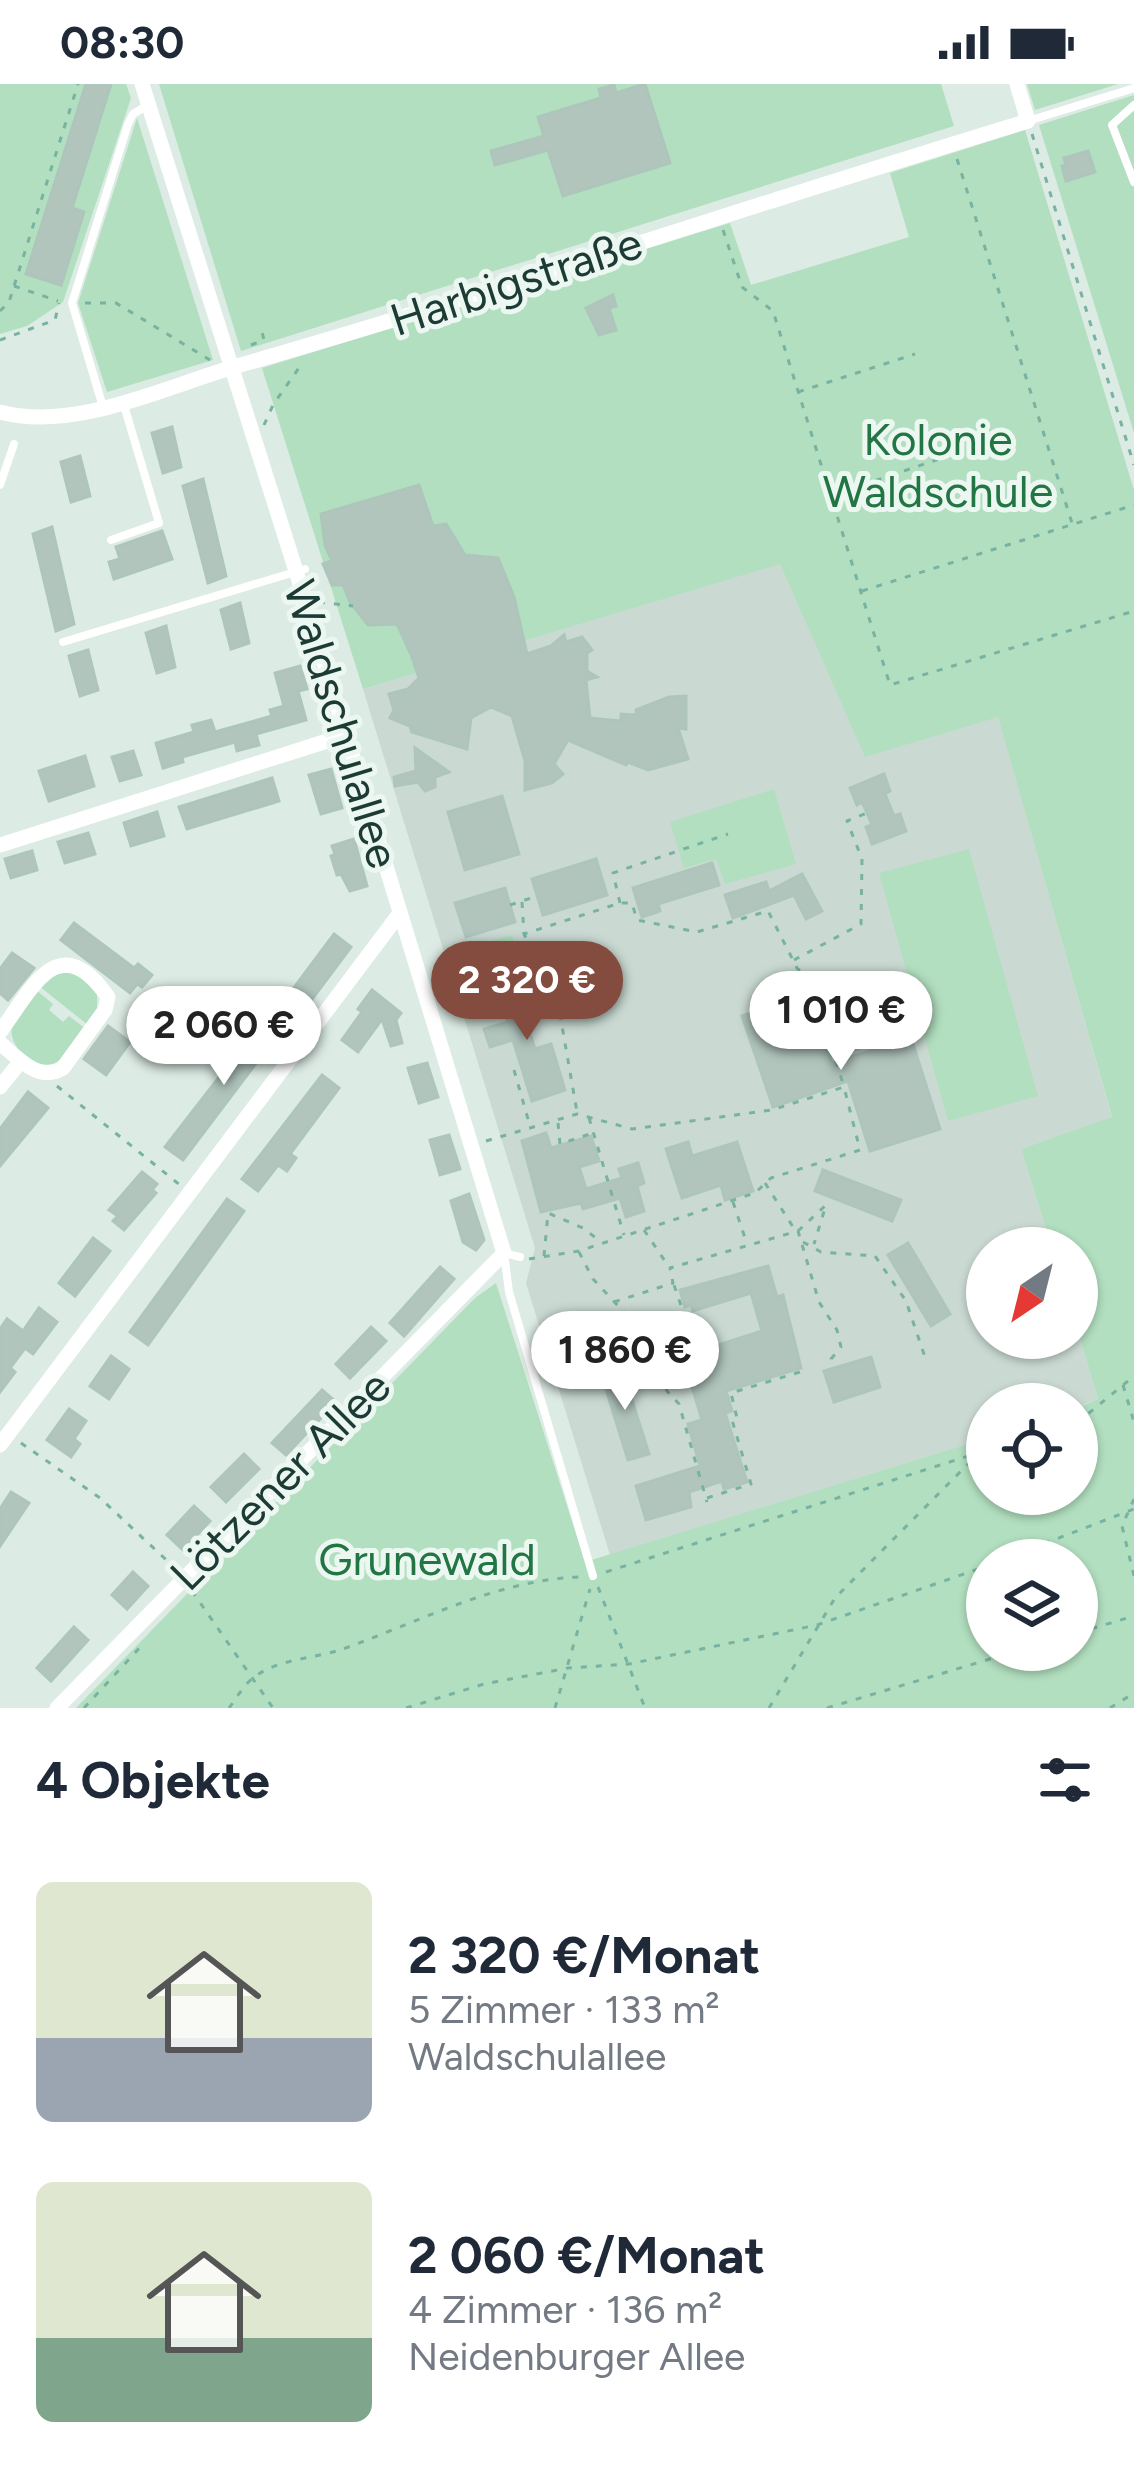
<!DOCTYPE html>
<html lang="de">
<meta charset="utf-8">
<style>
body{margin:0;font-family:Figtree,sans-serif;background:#f6f6f7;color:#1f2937;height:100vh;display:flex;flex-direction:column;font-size:45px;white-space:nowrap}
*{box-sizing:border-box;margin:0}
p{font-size:39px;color:#747a83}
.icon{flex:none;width:66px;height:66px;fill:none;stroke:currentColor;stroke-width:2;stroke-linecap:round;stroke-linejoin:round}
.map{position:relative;height:1624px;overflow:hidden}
.side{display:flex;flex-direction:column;background:#fff;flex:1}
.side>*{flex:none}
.needle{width:78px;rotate:215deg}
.buttons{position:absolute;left:966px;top:1143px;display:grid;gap:24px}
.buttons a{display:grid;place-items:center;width:132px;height:132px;border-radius:50%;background:#fff;box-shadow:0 3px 9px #0004;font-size:60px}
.price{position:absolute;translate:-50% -102px;padding:0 27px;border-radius:42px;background:#fff;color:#222;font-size:39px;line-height:78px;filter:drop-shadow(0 3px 6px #0008)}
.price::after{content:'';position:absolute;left:50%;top:72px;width:36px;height:27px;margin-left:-18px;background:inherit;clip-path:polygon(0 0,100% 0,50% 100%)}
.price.current{background:#844c3e;color:#fff}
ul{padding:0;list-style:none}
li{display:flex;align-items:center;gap:36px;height:300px;padding:0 36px}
li span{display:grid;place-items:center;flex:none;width:336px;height:240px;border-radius:18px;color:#555}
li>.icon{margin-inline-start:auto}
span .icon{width:144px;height:144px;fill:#fffc;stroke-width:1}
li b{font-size:51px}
h2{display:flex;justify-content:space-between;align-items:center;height:144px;padding:0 36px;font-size:51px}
.status{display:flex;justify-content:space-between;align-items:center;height:84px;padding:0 60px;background:#fff;direction:ltr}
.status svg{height:33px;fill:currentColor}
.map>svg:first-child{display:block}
.built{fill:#cadad3}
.green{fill:#b2dfbf;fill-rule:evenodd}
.building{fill:#b1c5bd;stroke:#aec5bc;stroke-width:3}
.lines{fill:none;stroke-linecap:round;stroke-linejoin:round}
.path{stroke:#78b2a1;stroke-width:3;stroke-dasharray:6 9;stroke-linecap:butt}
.service{stroke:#fff;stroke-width:8}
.minor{stroke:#fff;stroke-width:15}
.labels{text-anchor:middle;stroke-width:10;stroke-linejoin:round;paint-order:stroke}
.street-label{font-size:45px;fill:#1c3b34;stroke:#edf7f2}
.park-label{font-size:45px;fill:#227644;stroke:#edf7f2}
</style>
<div class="status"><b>08:30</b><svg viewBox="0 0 49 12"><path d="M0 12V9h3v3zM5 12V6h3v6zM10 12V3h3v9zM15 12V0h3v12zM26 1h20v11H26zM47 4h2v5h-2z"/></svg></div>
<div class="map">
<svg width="1134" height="1624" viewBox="0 0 1134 1624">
<rect width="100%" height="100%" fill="#dcebe4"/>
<path class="built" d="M780,479L865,672L998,632L1112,1034L1021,1065L1052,1164H987V1254H1077V1245L1098,1315L1077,1323V1320H987V1354L610,1471L526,1199L535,1164L363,605Z"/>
<g class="green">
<path d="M0,0H126L131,14L63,218L27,242L0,250Z"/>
<path d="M159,0H941L954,42L241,267Z"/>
<path d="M1027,0H1118L1035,26Z"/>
<path d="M1134,11V349L1039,41Z"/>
<path d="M137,34L213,276L107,308L78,219Z"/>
<path d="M1025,46L1134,406V1624H76L475,1214L496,1199L585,1478L987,1354V1410H1077V1324L1098,1315L1077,1245V1164H1052L1021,1065L1112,1033L998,633L865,673L780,480L363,605L262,284L730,139L751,201L909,153L890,89ZM987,1476H1077V1566H987Z"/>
<path d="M774,705L796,780L725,800L716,775L684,784L670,738Z"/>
<path d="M969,765L1038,1012L948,1037L879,789Z"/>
<path d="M512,851L521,883L474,896L465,864Z"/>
<path d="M76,888L97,909V926L88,941L39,902L52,890Z"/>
<path d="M36,906L53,920L49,926L63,938L69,932L86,945C76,957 67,975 52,980C31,986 5,959 13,938C18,927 29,916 36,906Z"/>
</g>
<g class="building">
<path d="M86,0H111L72,124L84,128L61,201L26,190Z"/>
<path d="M645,0L670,79L563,112L548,66L495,81L491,67L544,52L538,33L601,14L599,5L614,1L616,9Z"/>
<path d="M1088,67L1095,88L1066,97L1062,82L1066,81L1064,74Z"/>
<path d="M613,211L616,222L609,224L616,246L599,251L586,224Z"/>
<path d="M172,343L181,383L163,389L152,349Z"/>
<path d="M80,372L90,412L71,418L61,378Z"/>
<path d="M203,395L226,492L208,499L183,402Z"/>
<path d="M419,401L433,442L446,440L465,471L498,474L514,513L527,570L551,562L564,551L566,558L582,553L592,566L587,569V587L597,593L586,596L590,634L621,637V630L637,631L636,626L669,613L686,612V645L678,644L688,675L648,686L628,678L626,681L568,656L554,680L563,690L552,699L525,706V677L512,632L491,623L471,634L467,665L412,648L410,642L390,634L394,626L389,610L408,605L419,594L412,573L397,540L368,541L350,518L343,501H332L323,480L332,477L325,461L321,430Z"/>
<path d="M52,443L74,540L56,547L33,450Z"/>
<path d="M162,447L172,475L114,495L109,478L120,475L116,463Z"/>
<path d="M240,519L249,559L231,565L221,526Z"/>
<path d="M166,542L175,583L157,589L146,549Z"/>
<path d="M88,566L98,606L80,612L69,572Z"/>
<path d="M300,582L307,605L298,607L306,636L256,650L259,661L237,667L235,658L182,673L183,678L163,684L156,659L194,648L192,641L211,636L215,648L272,632L270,626L284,622L275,589Z"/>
<path d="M415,664L449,688L435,693V703L425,707L418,698L395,702L394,693L416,687Z"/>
<path d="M133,667L141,691L120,697L112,673Z"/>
<path d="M85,672L94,702L49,717L39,687Z"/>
<path d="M331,685L342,724L321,730L309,691Z"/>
<path d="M884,690L890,707L885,710L894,732L900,730L906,747L872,760L866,743L872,741L867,729L862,718L857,721L850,704Z"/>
<path d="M272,694L279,717L187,745L179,723Z"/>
<path d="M502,712L519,770L465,786L448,728Z"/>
<path d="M157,728L164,752L131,762L124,739Z"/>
<path d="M88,749L95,770L65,779L58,758Z"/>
<path d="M354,755L367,802L350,807L341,790L337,791L331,772L335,770L332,762Z"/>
<path d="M32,767L37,786L11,794L5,775Z"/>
<path d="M596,775L607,811L543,831L532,795Z"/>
<path d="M712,779L719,801L658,820L660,827L642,833L633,804Z"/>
<path d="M802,790L822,827L806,835L794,811L733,834L725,811L766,798L769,807Z"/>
<path d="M505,804L515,838L466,853L455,819Z"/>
<path d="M74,839L134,884L138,880L152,891L142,903L137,900L130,909L61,856Z"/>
<path d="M334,850L351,863L304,926L287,913Z"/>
<path d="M12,869L34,884L8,916L0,909V885Z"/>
<path d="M513,895L521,920L540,914L545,931L526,937L535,965L551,960L565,1006L532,1017L513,956L490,963L484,945L508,938L496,900Z"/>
<path d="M372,906L401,929L396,936L402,959L391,962L382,935L358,968L342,956L362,928L358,925Z"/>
<path d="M808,909L832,979L911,954L940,1045L870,1067L848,997L773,1023L742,932Z"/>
<path d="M268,930L284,942L183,1076L165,1063Z"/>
<path d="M108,942L130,958L106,991L84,975Z"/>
<path d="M427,979L438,1013L419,1019L408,984Z"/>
<path d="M322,991L339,1004L290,1070L296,1074L287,1087L278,1081L258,1107L242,1095Z"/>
<path d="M28,1008L48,1024L0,1082V1045Z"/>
<path d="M546,1049L551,1064L591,1052L599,1077L579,1083L586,1105L622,1094L619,1085L638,1079L644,1099L637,1102L644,1127L626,1133L620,1114L583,1125L581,1119L541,1128L522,1057Z"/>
<path d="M449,1051L460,1085L440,1091L430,1056Z"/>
<path d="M688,1058L692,1072L737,1058L753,1107L725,1116L721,1101L682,1114L666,1065Z"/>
<path d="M823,1086L901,1116L892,1137L815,1107Z"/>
<path d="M142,1088L157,1100L152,1106L156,1109L124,1146L113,1137L118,1132L109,1126Z"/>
<path d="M469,1110L484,1156L476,1166L463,1158L451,1117Z"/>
<path d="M227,1115L244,1127L148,1261L130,1248Z"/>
<path d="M93,1154L110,1167L75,1212L59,1199Z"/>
<path d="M908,1159L950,1230L931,1242L888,1171Z"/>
<path d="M768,1182L777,1213L783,1211L801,1284L726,1307L732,1327L725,1329L747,1398L724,1405L722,1397L689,1408L691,1423L646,1436L636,1402L700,1382L688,1340L702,1336L677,1252L706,1243L712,1263L762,1247L751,1209L693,1227L691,1221L685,1223L680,1206Z"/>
<path d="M440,1183L454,1195L404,1252L390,1239Z"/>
<path d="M39,1224L57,1238L33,1270L25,1264L10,1284L15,1288L0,1308V1245L7,1235L23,1247Z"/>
<path d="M371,1243L386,1257L350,1294L336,1280Z"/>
<path d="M111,1272L129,1285L109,1315L90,1302Z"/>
<path d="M871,1273L880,1303L834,1318L824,1287Z"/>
<path d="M616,1281L619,1293L624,1291L649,1370L628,1376L600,1286Z"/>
<path d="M322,1306L336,1318L286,1371L272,1359Z"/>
<path d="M69,1325L86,1337L74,1355L80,1360L71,1373L47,1356Z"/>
<path d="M244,1370L259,1385L226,1418L211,1403Z"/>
<path d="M11,1408L29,1419L0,1462V1425Z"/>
<path d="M194,1422L210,1437L183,1466L167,1451Z"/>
<path d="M133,1488L148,1502L127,1525L112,1511Z"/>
<path d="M74,1543L88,1556L51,1597L37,1584Z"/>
</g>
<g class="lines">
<g class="path">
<path d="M1032,50L1134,381"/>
<path d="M957,75L1072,439"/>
<path d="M723,146L742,203L773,227L890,601L1134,527"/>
<path d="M14,202L58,217"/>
<path d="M85,219H116L210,276"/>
<path d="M0,227L9,218L78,0"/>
<path d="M0,256L55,236L59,219"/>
<path d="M251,261L264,256L262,248"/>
<path d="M798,308L915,270"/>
<path d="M264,341L273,321L303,278"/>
<path d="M833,411L945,373"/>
<path d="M862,507L1134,421"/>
<path d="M319,518L353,522"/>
<path d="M522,818L524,850L558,919L577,1028"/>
<path d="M620,819L613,789L728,750"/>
<path d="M510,821L537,812"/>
<path d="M794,876L861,840L862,775L847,737L867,729"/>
<path d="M514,986L530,1042"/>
<path d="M57,1002L180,1101"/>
<path d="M589,1034L624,1151"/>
<path d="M558,1039L560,1060L593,1049"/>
<path d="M486,1057L577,1030L632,1045L772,1026L844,1003L811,897L797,884L768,827L697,848L637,836L632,819H620L524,850"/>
<path d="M765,1099L795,1146"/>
<path d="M733,1118L747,1160"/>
<path d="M644,1146L669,1183"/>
<path d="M798,1147L826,1121L814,1160"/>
<path d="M803,1158L821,1168L875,1172L906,1217L927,1279"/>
<path d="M579,1168L593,1195L650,1256L667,1307L679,1320L707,1418"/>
<path d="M544,1172L548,1129L583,1144L601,1158"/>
<path d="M529,1175L579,1167L755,1109L771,1094L860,1066L844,1003"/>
<path d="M614,1218L673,1199L670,1184L798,1147L819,1218L837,1246L841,1263L831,1275L833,1281"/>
<path d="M620,1283L666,1270L662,1259L673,1256L672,1250L689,1245L674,1201"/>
<path d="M1123,1301L1134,1338"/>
<path d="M1077,1339L1134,1292"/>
<path d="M21,1359L100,1414L176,1485"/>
<path d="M707,1414L751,1400L732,1336L737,1334L731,1309L800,1288"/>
<path d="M1134,1415L1122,1442L1134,1492"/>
<path d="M1002,1476L1134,1425"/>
<path d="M606,1488L987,1366"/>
<path d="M598,1503L645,1624"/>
<path d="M192,1507L273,1624"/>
<path d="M1077,1549L1134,1532"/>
<path d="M84,1624L144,1559"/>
<path d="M229,1624C236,1615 243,1602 252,1595C275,1575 312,1575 340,1566C417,1539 496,1496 579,1493"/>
<path d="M406,1624L484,1600L568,1584L629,1580L817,1541L987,1482"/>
<path d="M555,1624L590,1505"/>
<path d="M769,1624L835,1514L976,1372"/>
<path d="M827,1624L1020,1566"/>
<path d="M1110,1624L1134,1609"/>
</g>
<g class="service">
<path d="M1134,21L1112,41L1134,98"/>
<path d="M1028,37L1134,4"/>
<path d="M103,323L72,219L128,40L133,30L148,21"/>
<path d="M0,401L14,360"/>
<path d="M111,456L159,439L123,318"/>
<path d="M63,558L305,485"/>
<path d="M520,1173L504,1169L509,1208L593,1492"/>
</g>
<g class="minor">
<path d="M0,328C75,348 164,303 237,282C502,206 764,117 1028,37L1017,0"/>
<path d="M0,761L346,651"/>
<path d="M0,948C32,905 59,842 108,913L105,926L63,984C39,999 19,975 0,959"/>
<path d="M0,1003L21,977"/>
<path d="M0,1361L400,829"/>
<path d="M57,1624L504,1169L296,487L142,0"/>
</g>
</g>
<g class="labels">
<g class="street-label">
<text transform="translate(516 197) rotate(-18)" y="16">Harbigstraße</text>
<text transform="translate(342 640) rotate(73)" y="16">Waldschulallee</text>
<text transform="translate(280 1396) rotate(-45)" y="16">Lötzener Allee</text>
</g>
<g class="park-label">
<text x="938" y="371">Kolonie<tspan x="938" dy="52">Waldschule</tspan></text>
<text x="427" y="1491">Grunewald</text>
</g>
</g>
</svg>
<div class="buttons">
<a><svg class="needle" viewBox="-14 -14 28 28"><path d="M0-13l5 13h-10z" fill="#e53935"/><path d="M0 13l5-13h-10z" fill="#747a83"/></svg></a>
<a><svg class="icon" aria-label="locate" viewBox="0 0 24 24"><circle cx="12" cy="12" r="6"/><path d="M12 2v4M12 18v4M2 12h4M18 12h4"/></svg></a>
<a><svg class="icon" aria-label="layers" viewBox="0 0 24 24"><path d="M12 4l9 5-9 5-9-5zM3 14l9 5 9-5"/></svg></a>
</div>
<b class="price current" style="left:527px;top:959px">2 320 €</b>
<b class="price" style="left:841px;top:989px">1 010 €</b>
<b class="price" style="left:224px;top:1004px">2 060 €</b>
<b class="price" style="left:625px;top:1329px">1 860 €</b>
</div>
<section class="side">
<h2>4 Objekte<svg class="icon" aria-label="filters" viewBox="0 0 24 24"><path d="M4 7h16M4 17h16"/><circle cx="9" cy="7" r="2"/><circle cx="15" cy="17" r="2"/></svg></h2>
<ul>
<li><span style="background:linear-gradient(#dfe7d0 65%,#9aa5b1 0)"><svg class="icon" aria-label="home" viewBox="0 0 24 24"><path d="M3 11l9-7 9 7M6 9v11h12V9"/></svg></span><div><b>2 320 €/Monat</b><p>5 Zimmer · 133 m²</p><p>Waldschulallee</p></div></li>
<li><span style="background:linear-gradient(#dfe7d0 65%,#7fa58c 0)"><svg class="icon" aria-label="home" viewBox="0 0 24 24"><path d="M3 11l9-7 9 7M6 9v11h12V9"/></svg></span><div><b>2 060 €/Monat</b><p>4 Zimmer · 136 m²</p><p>Neidenburger Allee</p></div></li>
</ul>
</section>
